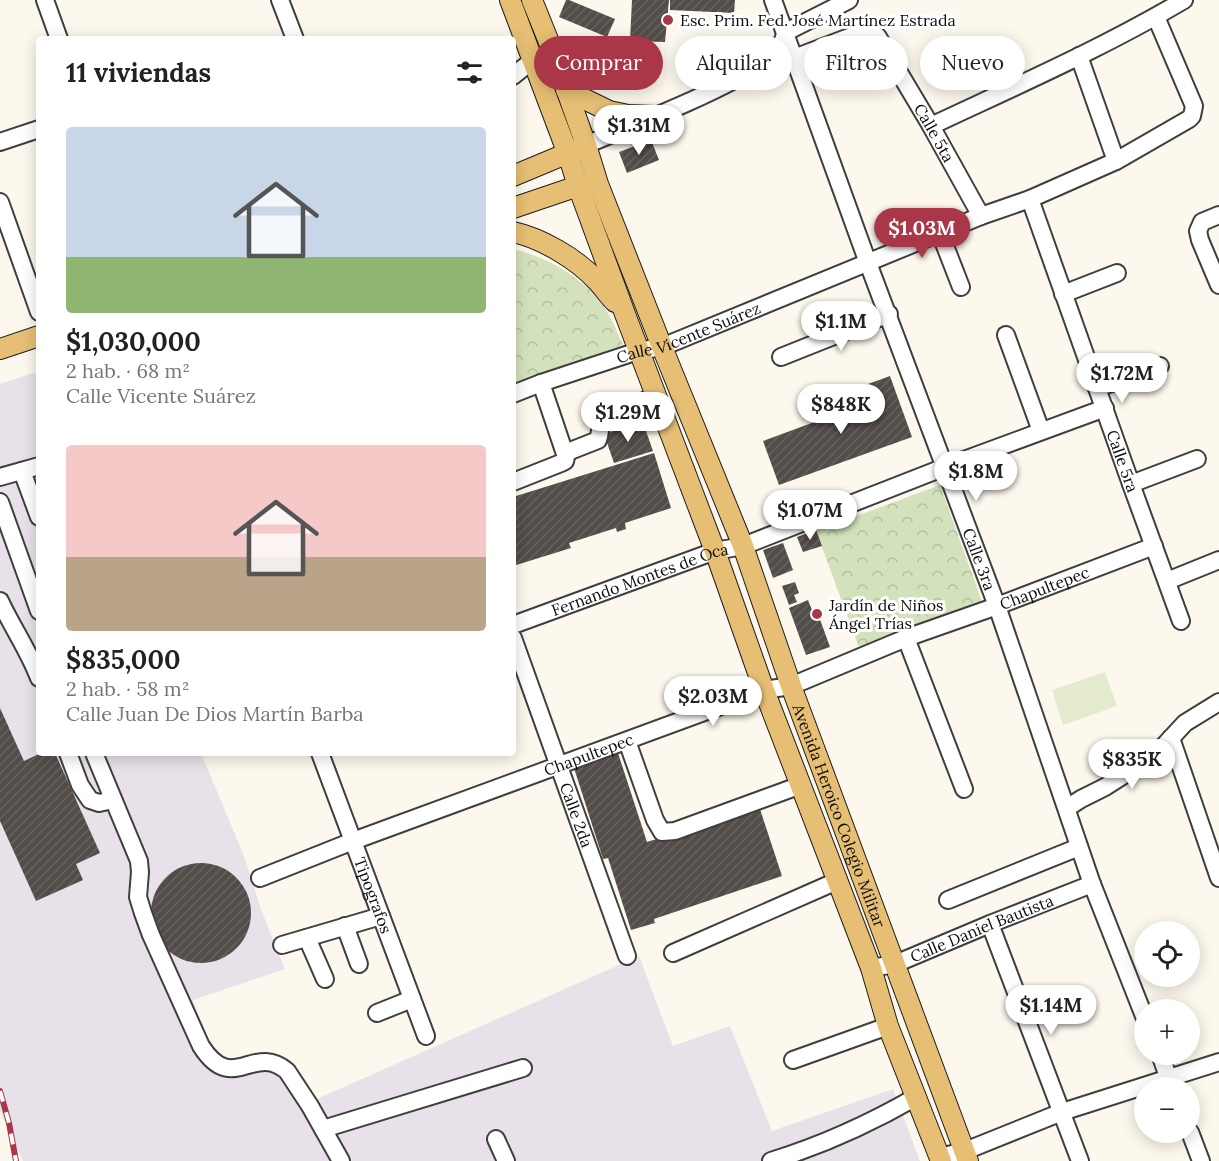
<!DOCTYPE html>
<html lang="es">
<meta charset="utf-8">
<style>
body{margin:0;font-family:Lora,serif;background:#f6f6f6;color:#222;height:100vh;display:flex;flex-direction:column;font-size:22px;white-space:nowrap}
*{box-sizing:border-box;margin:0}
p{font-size:20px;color:#767676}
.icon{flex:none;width:33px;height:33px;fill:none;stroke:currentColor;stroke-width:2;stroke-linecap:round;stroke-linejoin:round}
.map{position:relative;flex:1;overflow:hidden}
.panel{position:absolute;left:36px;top:36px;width:480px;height:720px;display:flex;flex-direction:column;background:#fff;border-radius:6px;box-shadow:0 3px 15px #0003}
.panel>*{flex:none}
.hud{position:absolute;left:534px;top:36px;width:570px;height:54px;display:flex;gap:12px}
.buttons{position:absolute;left:1134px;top:921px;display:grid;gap:12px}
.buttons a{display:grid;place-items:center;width:66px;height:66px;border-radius:50%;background:#fff;box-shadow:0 3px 15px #0003;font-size:30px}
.price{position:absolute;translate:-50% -51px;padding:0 14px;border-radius:21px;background:#fff;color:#222;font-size:20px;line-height:39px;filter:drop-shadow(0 2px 3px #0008)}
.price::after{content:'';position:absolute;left:50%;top:36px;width:18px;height:14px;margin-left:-9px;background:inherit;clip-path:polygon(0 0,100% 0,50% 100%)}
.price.on{background:#a93748;color:#fff}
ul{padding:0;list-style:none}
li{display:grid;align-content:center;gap:12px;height:318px;padding:0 30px}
li span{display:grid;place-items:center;height:186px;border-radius:6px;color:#555}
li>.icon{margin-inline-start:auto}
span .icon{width:108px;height:108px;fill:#fffc;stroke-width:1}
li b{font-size:26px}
h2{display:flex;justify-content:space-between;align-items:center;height:72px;padding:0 30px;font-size:26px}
.pill{padding:0 21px;border-radius:27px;background:#fff;box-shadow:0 3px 15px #0003;font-size:21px;line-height:54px}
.pill.on{background:#a93748;color:#fff}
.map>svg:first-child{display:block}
.industrial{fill:#e8e1ea}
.park{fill:url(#park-crowns)}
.pitch{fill:#e3ebcc}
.building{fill:url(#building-hatch)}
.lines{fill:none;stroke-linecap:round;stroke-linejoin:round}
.minor-casing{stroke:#3f3f3f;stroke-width:20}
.major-casing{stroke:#1d1d1d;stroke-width:22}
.minor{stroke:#fff;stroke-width:16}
.major{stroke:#e6bf74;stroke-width:20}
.rail-casing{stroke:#a93748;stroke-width:6}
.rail{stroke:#fff;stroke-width:4;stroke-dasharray:11;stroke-linecap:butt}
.poi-dot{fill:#a93748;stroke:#fff;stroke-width:2}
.labels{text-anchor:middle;stroke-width:6;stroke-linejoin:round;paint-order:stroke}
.poi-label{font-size:16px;fill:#0c0c0c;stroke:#fff;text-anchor:start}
.street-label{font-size:16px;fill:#0c0c0c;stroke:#fff}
</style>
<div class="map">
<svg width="1219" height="1161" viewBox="0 0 1219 1161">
<defs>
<pattern id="park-crowns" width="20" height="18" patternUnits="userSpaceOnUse" patternTransform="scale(1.5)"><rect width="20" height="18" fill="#d3e2bc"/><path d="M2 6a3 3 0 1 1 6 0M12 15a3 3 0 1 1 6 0" fill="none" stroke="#b4c1a0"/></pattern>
<pattern id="building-hatch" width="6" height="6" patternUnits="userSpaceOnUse" patternTransform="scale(1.5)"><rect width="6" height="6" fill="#534d4a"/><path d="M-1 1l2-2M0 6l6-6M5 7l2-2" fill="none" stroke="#676260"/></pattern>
</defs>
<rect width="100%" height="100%" fill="#fdf8ed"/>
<path class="industrial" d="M39,371V753H201L244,856L262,912L285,969L193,1000L215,1059L284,1056L317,1099L639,956L673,1046L730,1026L772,1131L893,1089L920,1161H23L0,1111V384Z"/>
<g class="park">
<path d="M513,249C544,256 577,274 598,299C609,312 616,329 623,345L513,384Z"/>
<path d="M940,485L984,607L860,650L816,531Z"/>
</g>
<path class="pitch" d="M1105,672L1117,706L1063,725L1052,690Z"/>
<g class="building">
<path d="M566,0H569L615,19L607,37L559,17Z"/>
<path d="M632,0H669L665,42L630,41Z"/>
<path d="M670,0H735L734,13L670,10Z"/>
<path d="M595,36L608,61L594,69L580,44Z"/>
<path d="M622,36L627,48L616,52L612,40Z"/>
<path d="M651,140L659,160L627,173L619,152Z"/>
<path d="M890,376L912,437L779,485L763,441L863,404L857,388Z"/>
<path d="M635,424L646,431L653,451L614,463L604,434Z"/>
<path d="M654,453L671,508L625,523L626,529L617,532L616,528L569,543L571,548L513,566V497Z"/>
<path d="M816,530L822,546L803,552L797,537Z"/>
<path d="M783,543L793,570L773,578L763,550Z"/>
<path d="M795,582L799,593L794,595L797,602L789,605L782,586Z"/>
<path d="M808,600L814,615L818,614L830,647L806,655L789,608Z"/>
<path d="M0,708L24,761L41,753H55L100,853L76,864L83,880L36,901L0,821Z"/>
<path d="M618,753L647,842L759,806L782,876L654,919L655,923L631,930L608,858L603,859L574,768Z"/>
<circle cx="201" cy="913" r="50"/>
</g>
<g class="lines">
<defs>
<g id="minor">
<path d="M45,0L59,39"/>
<path d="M280,0L295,39"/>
<path id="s1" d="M773,0L868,263L997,606L1092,884L1144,1016"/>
<path d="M1079,56L1116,161"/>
<path id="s2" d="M794,58L865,31L874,33L878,37L931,126L981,216"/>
<path d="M513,76L533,60L553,52"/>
<path d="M931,126C1016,86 1103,48 1184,0"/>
<path d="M0,142L39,129"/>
<path d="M586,145C637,123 690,104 738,78C751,71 767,63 777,52C782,46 783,39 786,32L849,0"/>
<path id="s3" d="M1030,199L1131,484L1181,621"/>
<path d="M0,202L39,312"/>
<path d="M1219,215L1202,222L1198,231L1200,240L1219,285"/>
<path d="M940,233L961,287"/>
<path d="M1063,294L1117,273"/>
<path d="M1006,335L1041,431"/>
<path d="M781,357L889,314"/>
<path d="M1097,388L1160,366"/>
<path id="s4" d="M513,394L541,383L638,351L662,347L981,216L1030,199L1116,161L1189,119L1192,116L1194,106L1156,17"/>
<path d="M565,453L598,440C601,432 599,423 606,417L656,396"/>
<path d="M22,471L39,517"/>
<path d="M0,477L39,466"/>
<path d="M513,482L561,463L565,461L566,457L541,383"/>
<path d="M1131,484L1197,459"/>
<path d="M0,502L39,611"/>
<path d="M1167,581L1219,560"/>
<path d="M0,601C12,627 29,651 39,678"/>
<path id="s5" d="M513,625L715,551L743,546L945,467L1105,408"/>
<path id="s6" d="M513,638L627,956"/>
<path d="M906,638L964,789"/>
<path d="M1171,738L1219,878"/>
<path d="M627,741L655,820L662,832L675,831L801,785"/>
<path d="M68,753L80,785L90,800L99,803L113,800"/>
<path d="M94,753L139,861L140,872L138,897L143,913L151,935L201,1046C233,1096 253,1042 287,1071L310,1106L341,1161"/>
<path id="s7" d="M320,753L426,1036"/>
<path d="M1067,808L1081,799L1105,787L1127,773L1160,750L1185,723L1219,702"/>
<path id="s8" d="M260,878L353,841L764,690L791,686L906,638L997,606L1154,546"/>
<path d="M948,900L1079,847"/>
<path d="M990,924L1080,1161"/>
<path d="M345,926L359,964"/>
<path d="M307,938L325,979"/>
<path d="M282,945L381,916"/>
<path d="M673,953L837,881"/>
<path id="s9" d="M871,968L895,964L990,924L1092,884"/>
<path d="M377,1013L412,999"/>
<path d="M1160,1054L1172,1088"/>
<path d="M793,1060L888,1026"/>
<path d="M323,1129L523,1068"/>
<path d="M1190,1132L1201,1161"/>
<path d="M496,1139L506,1161"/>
<path d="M939,1157L965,1151L1062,1112L1219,1062"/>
<path d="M771,1161C823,1145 869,1124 916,1097"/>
</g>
<g id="major">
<path d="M510,0L568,154L578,186L625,314L715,551L764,690L871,968L888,1026L941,1161"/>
<path id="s10" d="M532,0L553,52L586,145L598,184L662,347L743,546L791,686L968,1161"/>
<path d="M566,90L609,111L628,115L653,116"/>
<path d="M513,176L580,148"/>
<path d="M513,208L578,186L591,185"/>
<path d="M513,232C541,238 577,259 597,281C603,287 608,295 615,302"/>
<path d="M0,349L39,336"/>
</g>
</defs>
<use href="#minor" class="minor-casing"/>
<use href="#major" class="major-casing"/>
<use href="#minor" class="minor"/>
<use href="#major" class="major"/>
<defs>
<path id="rail" d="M0,1091L9,1123L16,1161"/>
</defs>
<use href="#rail" class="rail-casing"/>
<use href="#rail" class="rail"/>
</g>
<g class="poi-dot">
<circle cx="668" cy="20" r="6"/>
<circle cx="817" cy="614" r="6"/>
</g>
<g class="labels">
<g class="poi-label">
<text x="680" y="26">Esc. Prim. Fed. José Martínez Estrada</text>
<text x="829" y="611">Jardín de Niños<tspan x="829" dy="18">Ángel Trías</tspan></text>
</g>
<g class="street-label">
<text dy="6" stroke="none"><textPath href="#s2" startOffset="202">Calle 5ta</textPath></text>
<text dy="6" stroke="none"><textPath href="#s4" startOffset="186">Calle Vicente Suárez</textPath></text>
<text dy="6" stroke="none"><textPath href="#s3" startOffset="278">Calle 5ra</textPath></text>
<text dy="6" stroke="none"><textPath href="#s1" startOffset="596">Calle 3ra</textPath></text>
<text dy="6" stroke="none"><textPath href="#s5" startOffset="135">Fernando Montes de Oca</textPath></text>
<text dy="6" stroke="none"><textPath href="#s8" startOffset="837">Chapultepec</textPath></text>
<text dy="6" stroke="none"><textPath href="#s8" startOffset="351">Chapultepec</textPath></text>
<text dy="6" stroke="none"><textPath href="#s6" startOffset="188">Calle 2da</textPath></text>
<text dy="6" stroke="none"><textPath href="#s10" startOffset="872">Avenida Heroico Colegio Militar</textPath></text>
<text dy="6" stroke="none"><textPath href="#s7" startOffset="152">Tipografos</textPath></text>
<text dy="6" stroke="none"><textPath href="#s9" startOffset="118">Calle Daniel Bautista</textPath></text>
</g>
</g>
</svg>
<div class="buttons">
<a><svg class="icon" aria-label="locate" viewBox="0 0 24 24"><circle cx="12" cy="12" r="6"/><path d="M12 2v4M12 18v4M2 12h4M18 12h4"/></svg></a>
<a>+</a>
<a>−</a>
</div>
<b class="price" style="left:639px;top:156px">$1.31M</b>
<b class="price on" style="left:922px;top:259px">$1.03M</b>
<b class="price" style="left:841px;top:352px">$1.1M</b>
<b class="price" style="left:1122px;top:404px">$1.72M</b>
<b class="price" style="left:841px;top:435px">$848K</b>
<b class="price" style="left:628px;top:443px">$1.29M</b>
<b class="price" style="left:976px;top:502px">$1.8M</b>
<b class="price" style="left:810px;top:541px">$1.07M</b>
<b class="price" style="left:713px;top:727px">$2.03M</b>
<b class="price" style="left:1132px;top:790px">$835K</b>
<b class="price" style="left:1051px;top:1036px">$1.14M</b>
<div class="hud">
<a class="pill on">Comprar</a>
<a class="pill">Alquilar</a>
<a class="pill">Filtros</a>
<a class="pill">Nuevo</a>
</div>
<section class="panel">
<h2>11 viviendas<svg class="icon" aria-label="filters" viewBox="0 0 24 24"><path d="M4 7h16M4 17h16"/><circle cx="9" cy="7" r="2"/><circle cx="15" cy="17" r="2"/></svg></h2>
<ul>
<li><span style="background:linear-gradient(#c9d6e8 70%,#8fb573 0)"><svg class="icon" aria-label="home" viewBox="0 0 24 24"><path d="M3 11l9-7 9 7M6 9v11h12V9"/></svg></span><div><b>$1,030,000</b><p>2 hab. · 68 m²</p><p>Calle Vicente Suárez</p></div></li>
<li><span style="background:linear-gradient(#f6c9c9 60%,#b9a48a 0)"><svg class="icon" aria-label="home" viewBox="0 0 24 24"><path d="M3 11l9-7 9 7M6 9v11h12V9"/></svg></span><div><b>$835,000</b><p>2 hab. · 58 m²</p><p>Calle Juan De Dios Martín Barba</p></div></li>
</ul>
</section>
</div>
